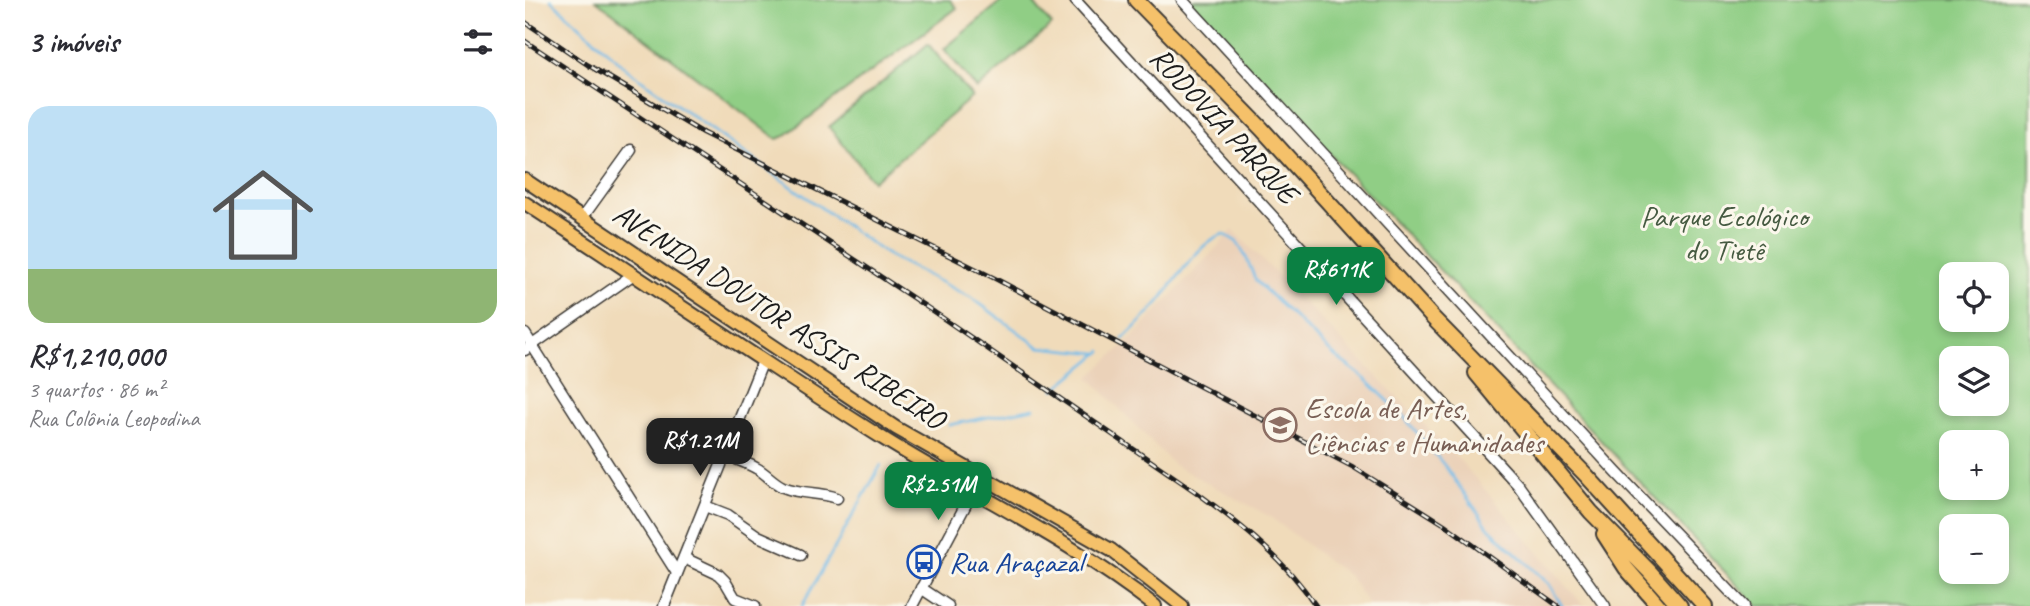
<!DOCTYPE html>
<html lang="pt">
<meta charset="utf-8">
<style>
body{margin:0;font-family:Caveat,sans-serif;background:#f7f7f7;color:#2b2b33;height:100vh;display:flex;flex-direction:column;font-size:26px;white-space:nowrap}
*{box-sizing:border-box;margin:0}
p{font-size:23px;color:#7c7c81}
.icon{flex:none;width:38px;height:38px;fill:none;stroke:currentColor;stroke-width:2;stroke-linecap:round;stroke-linejoin:round}
.map{position:relative;flex:1;overflow:hidden}
.side{display:flex;flex-direction:column;background:#fff;width:525px}
.side>*{flex:none}
.controls{position:absolute;left:1414px;top:262px;display:grid;gap:14px}
.controls a{display:grid;place-items:center;width:70px;height:70px;border-radius:14px;background:#fff;box-shadow:0 4px 10px #0003;font-size:35px}
.price{position:absolute;translate:-50% -60px;padding:0 16px;border-radius:14px;background:#0b8043;color:#fff;font-size:23px;line-height:46px;filter:drop-shadow(0 2px 4px #0008)}
.price::after{content:'';position:absolute;left:50%;top:42px;width:21px;height:16px;margin-left:-10px;background:inherit;clip-path:polygon(0 0,100% 0,50% 100%)}
.price.current{background:#222;color:#fff}
ul{padding:0;list-style:none}
li{display:grid;align-content:center;gap:14px;height:371px;padding:0 28px}
li span{display:grid;place-items:center;height:217px;border-radius:21px;color:#555}
li>.icon{margin-inline-start:auto}
span .icon{width:126px;height:126px;fill:#fffc;stroke-width:1}
li b{font-size:30px}
h2{display:flex;justify-content:space-between;align-items:center;height:84px;padding:0 28px;font-size:30px}
main{display:flex;flex:1;min-height:0}
.map>svg:first-child{display:block}
.built{fill:#ebd2b9}
.green{fill:#90ce85;stroke:#567550;stroke-width:2;fill-rule:evenodd}
.lines{fill:none;stroke-linecap:round;stroke-linejoin:round}
.stream{stroke:#70bbe9;stroke-width:2.5}
.minor-casing{stroke:#3c3934;stroke-width:13}
.major-casing{stroke:#3c3934;stroke-width:16}
.highway-casing{stroke:#3c3934;stroke-width:18}
.minor{stroke:#fff;stroke-width:10}
.major{stroke:#f5c16b;stroke-width:12}
.highway{stroke:#f5c16b;stroke-width:14}
.rail-casing{stroke:#1c1c1c;stroke-width:5}
.rail{stroke:#fbf7ec;stroke-width:2.5;stroke-dasharray:8;stroke-linecap:butt}
.labels{text-anchor:middle;stroke-width:6;stroke-linejoin:round;paint-order:stroke}
.street-label{font-size:30px;fill:#1c1c1c;stroke:#fbf7ec}
.park-label{font-size:30px;fill:#455a41;stroke:#fbf7ec}
.education-label{font-size:30px;fill:#785e54;stroke:#fbf7ec;text-anchor:start}
.transit-label{font-size:30px;fill:#164399;stroke:#fbf7ec;text-anchor:start}
</style>
<main>
<section class="side">
<h2>3 imóveis<svg class="icon" aria-label="filters" viewBox="0 0 24 24"><path d="M4 7h16M4 17h16"/><circle cx="9" cy="7" r="2"/><circle cx="15" cy="17" r="2"/></svg></h2>
<ul>
<li><span style="background:linear-gradient(#bfe0f5 75%,#8fb573 0)"><svg class="icon" aria-label="home" viewBox="0 0 24 24"><path d="M3 11l9-7 9 7M6 9v11h12V9"/></svg></span><div><b>R$1,210,000</b><p>3 quartos · 86 m²</p><p>Rua Colônia Leopodina</p></div></li>
</ul>
</section>
<div class="map">
<svg width="1505" height="606" viewBox="0 0 1505 606">
<rect width="100%" height="100%" fill="#fbf7ec"/>
<filter id="ink" filterUnits="userSpaceOnUse"><feTurbulence type="fractalNoise" baseFrequency=".0143" numOctaves="2"/><feDisplacementMap in="SourceGraphic" scale="14" xChannelSelector="R" yChannelSelector="G"/><feConvolveMatrix kernelMatrix="1 2 1 2 8 2 1 2 1" color-interpolation-filters="sRGB"/></filter>
<filter id="wash" filterUnits="userSpaceOnUse"><feTurbulence type="fractalNoise" baseFrequency=".00686" numOctaves="4" result="noise"/><feDisplacementMap in="SourceGraphic" scale="28" xChannelSelector="R" yChannelSelector="G"/><feGaussianBlur stdDeviation="1.57" result="paint"/><feColorMatrix in="noise" values="0 0 0 0 0 0 0 0 0 0 0 0 0 0 0 0 0 1.4 0 .05"/><feComposite in="paint" operator="in"/></filter>
<g filter="url(#wash)">
<rect width="100%" height="100%" fill="#f0dbba"/>
<path class="built" d="M708,230L939,465L1059,606H844L825,577L744,516L649,465L564,377L608,337Z"/>
<g class="green">
<path d="M71,0H425L432,8L258,137L252,139Z"/>
<path d="M478,0H506L527,25L452,89L419,49Z"/>
<path d="M660,0H1505V606H1232ZM1426,275H1472V320H1426ZM1426,359H1472V404H1426ZM1426,443H1472V488H1426ZM1426,527H1472V572H1426Z"/>
<path d="M403,44L447,97L348,181L304,127Z"/>
</g>
<g class="lines">
<g class="stream">
<path d="M26,0L103,70L364,256L447,298L514,347L573,353"/>
<path d="M598,339C610,327 623,315 634,302C649,283 675,240 699,234L712,242L721,257L731,281L810,356L839,378L874,411L919,465L964,528L1024,584L1037,606"/>
<path d="M529,390L577,351"/>
<path d="M424,425L509,408"/>
<path d="M277,606L356,465"/>
</g>
</g>
</g>
<g filter="url(#ink)">
<g class="lines">
<defs>
<g id="minor">
<path d="M550,0L993,485L1080,606"/>
<path d="M657,0L1091,472L1219,606"/>
<path d="M57,218L106,150"/>
<path d="M0,334L152,573"/>
<path d="M0,350L109,274"/>
<path d="M201,455C211,459 222,463 231,468C241,473 247,482 258,487C277,495 293,491 312,498"/>
<path d="M180,506L203,515L233,536L276,555"/>
<path d="M159,558L193,574L200,581L210,598L230,606"/>
<path d="M396,588L423,606"/>
<path d="M139,606L238,361"/>
<path d="M387,606L448,491"/>
</g>
<g id="major">
<path d="M0,180L371,428L586,550L657,606"/>
<path d="M0,203C120,281 238,363 359,439C449,495 546,540 630,606"/>
</g>
<g id="highway">
<path d="M611,0L737,129L907,317L1061,475L1180,606"/>
<path d="M951,373L1066,512L1125,572L1155,606"/>
<path d="M1079,534L1101,568L1134,606"/>
</g>
</defs>
<use href="#minor" class="minor-casing"/>
<use href="#major" class="major-casing"/>
<use href="#highway" class="highway-casing"/>
<use href="#minor" class="minor"/>
<use href="#major" class="major"/>
<use href="#highway" class="highway"/>
<defs>
<g id="rail">
<path d="M0,22L63,65L178,133L469,278L828,467L919,524L1033,606"/>
<path d="M0,41L409,312L671,492C716,525 760,559 791,606"/>
</g>
</defs>
<use href="#rail" class="rail-casing"/>
<use href="#rail" class="rail"/>
</g>
</g>
<defs>
<symbol id="university-ring" viewBox="-11 -11 22 22"><circle r="9.5" fill="#fbf7ec" stroke="#8d6e63" stroke-width="1.5"/><path d="M0-5L7-2L0 1L-7-2ZM-4 1L0 2.5L4 1V4Q0 6-4 4Z" fill="#8d6e63"/></symbol>
<symbol id="bus-ring" viewBox="-11 -11 22 22"><circle r="9.5" fill="#fbf7ec" stroke="#1a4fb4" stroke-width="1.5"/><path d="M-5-6H5V4H4V6H2V4H-2V6H-4V4H-5ZM-3.5-4V0h7V-4ZM-3.5 1.2v1.5H-2V1.2ZM2 1.2v1.5H3.5V1.2Z" fill="#1a4fb4"/></symbol>
</defs>
<g fill-rule="evenodd">
<use href="#university-ring" x="736" y="406" width="38" height="38"/>
<use href="#bus-ring" x="380" y="543" width="38" height="38"/>
</g>
<g class="labels">
<g class="street-label">
<text transform="translate(699 125) rotate(47)" y="10">RODOVIA PARQUE</text>
<text transform="translate(254 316) rotate(33)" y="10">AVENIDA DOUTOR ASSIS RIBEIRO</text>
</g>
<g class="park-label">
<text x="1199" y="226">Parque Ecológico<tspan x="1199" dy="34">do Tietê</tspan></text>
</g>
<g class="education-label">
<text x="780" y="418">Escola de Artes,<tspan x="780" dy="34">Ciências e Humanidades</tspan></text>
</g>
<g class="transit-label">
<text x="424" y="572">Rua Araçazal</text>
</g>
</g>
</svg>
<div class="controls">
<a><svg class="icon" aria-label="locate" viewBox="0 0 24 24"><circle cx="12" cy="12" r="6"/><path d="M12 2v4M12 18v4M2 12h4M18 12h4"/></svg></a>
<a><svg class="icon" aria-label="layers" viewBox="0 0 24 24"><path d="M12 4l9 5-9 5-9-5zM3 14l9 5 9-5"/></svg></a>
<a>+</a>
<a>−</a>
</div>
<b class="price" style="left:811px;top:307px">R$611K</b>
<b class="price current" style="left:175px;top:478px">R$1.21M</b>
<b class="price" style="left:413px;top:522px">R$2.51M</b>
</div>
</main>
